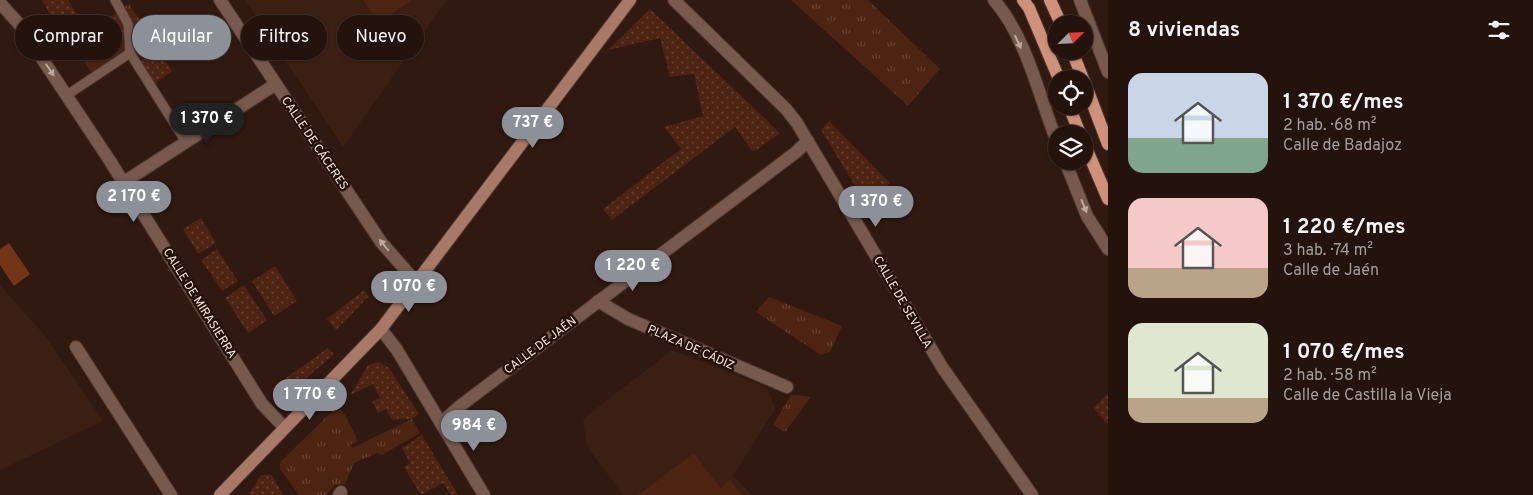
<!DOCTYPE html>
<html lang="es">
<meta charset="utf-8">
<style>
body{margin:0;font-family:Overpass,sans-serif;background:#2c1c15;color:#f1f3f6;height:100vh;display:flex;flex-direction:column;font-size:19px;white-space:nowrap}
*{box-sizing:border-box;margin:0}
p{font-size:16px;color:#a39e9d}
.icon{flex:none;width:28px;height:28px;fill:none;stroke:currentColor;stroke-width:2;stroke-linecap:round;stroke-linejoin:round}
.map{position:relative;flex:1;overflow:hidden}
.sheet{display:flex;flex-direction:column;background:#24130c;width:425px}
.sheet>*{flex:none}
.banner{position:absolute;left:15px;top:15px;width:475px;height:45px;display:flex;gap:10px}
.needle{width:32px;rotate:66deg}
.fabs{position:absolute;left:1048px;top:15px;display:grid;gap:10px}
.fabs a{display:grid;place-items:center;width:45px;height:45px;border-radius:50%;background:#24130c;box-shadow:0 1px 4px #0004,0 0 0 1px #41322d;font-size:25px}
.price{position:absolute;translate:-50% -42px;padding:0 11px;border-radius:18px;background:#8c9099;color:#fff;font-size:16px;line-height:32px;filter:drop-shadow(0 1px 2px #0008)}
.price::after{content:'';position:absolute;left:50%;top:30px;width:15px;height:11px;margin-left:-8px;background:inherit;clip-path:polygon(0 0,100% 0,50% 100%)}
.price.active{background:#222;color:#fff}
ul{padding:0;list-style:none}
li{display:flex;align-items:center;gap:15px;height:125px;padding:0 20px}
li span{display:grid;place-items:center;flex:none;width:140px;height:100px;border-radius:15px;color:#555}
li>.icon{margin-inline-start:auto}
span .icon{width:60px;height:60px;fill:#fffc;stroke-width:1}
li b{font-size:21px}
h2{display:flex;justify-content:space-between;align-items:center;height:60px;padding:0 20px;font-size:21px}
.chip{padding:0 18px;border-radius:22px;background:#24130c;box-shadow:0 1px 4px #0004,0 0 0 1px #41322d;font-size:18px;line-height:45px}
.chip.active{background:#8c9099;color:#fff}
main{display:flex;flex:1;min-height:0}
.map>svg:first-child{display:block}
.built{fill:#3b1f13}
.grass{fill:url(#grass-dots)}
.park{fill:url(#park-tufts)}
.pitch{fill:#4d2311}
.water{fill:#733418}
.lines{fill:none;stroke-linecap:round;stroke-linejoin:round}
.pedestrian-casing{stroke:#4c362d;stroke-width:11}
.minor-casing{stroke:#4c362d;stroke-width:14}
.tertiary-casing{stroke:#4c362d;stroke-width:14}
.secondary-casing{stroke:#4c362d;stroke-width:14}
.primary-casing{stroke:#4c362d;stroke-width:14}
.pedestrian{stroke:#77594d;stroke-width:9}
.minor{stroke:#77594d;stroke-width:12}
.tertiary{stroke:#77594d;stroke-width:12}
.secondary{stroke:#a87966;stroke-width:12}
.primary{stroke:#cf9179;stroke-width:12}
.oneway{fill:#bda79e}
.labels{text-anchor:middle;stroke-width:5;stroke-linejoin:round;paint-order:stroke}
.street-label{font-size:12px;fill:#f6e6e0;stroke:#251008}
</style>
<main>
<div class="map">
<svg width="1108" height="495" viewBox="0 0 1108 495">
<defs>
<pattern id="grass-dots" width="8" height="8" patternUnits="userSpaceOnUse" patternTransform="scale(1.25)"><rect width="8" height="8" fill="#4d2311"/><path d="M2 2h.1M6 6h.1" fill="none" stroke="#674333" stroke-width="1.8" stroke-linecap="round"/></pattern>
<pattern id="park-tufts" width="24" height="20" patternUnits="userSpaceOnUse" patternTransform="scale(1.25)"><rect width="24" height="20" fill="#4d2311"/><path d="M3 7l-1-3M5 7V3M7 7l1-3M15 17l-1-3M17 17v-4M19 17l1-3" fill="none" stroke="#674333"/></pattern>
</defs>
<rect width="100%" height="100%" fill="#301910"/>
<g class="built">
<path d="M245,0H447L343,147Z"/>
<path d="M0,285L46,337L103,421L0,470Z"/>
<path d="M672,350L768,388L775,409L733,476L753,495H623L587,446L583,419Z"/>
</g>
<g class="grass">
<path d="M42,0H68L83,24L62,36Z"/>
<path d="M650,9L780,133L757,150L752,151L735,127L612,220L603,209L681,149L664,127L703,116L694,74L670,77L660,38L608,50Z"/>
<path d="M157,49L172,71L153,85L138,62Z"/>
<path d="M829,121L890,183L866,204L821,130Z"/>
<path d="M201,218L216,243L198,254L183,229Z"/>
<path d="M217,249L238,281L222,291L201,260Z"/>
<path d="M275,266L297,301L274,316L252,281Z"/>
<path d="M244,285L267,320L248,333L225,298Z"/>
<path d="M364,290L369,296L336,330L327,319Z"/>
<path d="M328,348L334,354L281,400L271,389Z"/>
<path d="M379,362L389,368L419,414L412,419L392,420L386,409L378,413L372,401L380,398L373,384L350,395L368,365Z"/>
<path d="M1108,393V425L1093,408Z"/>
<path d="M422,435L458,495H451L443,483L421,495L404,467L410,463L402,448Z"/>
<path d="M261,475H272L283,495H248Z"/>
</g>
<g class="park">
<path d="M791,0H868L940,69L908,106Z"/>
<path d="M129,4L150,35L93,75L72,44Z"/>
<path d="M769,297L842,326L830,352L821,355L756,312Z"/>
<path d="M791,395L811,397L785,432L773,425Z"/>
<path d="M338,406L345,415L358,441L350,445L352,448L412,419L420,433L382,455L377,453L354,463L345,484L335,485L326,495H299L280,469V462Z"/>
</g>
<g class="pitch">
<path d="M363,0H412L379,23Z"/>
<path d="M694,453L720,488L730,480L742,495H638Z"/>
</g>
<path class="water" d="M9,243L30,274L14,286L0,265V249Z"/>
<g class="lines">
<defs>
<g id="pedestrian">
<path d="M115,0L128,24L130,53"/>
<path d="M67,95L130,53L186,142"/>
</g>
<g id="minor">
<path d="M220,0L381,242L416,282"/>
<path d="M674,0L786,109L797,123L942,367L1032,495"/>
<path d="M994,0C1026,37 1038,93 1056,139"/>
<path d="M1080,0L1108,72"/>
<path d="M0,3L19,24L110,161L262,404L284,427"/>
<path d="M1065,161L1087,216L1108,249"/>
<path d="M124,182L276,84"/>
<path d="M598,301L628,319L787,387"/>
<path d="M76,347L171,495"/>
<path d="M441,423L460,406L795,153L808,141"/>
<path d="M339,495L341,492"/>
</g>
<path id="tertiary" d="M381,329L397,350L484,495"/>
<path id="secondary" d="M220,495L381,329L630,0"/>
<g id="primary">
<path d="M1023,0L1029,8L1059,79"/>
<path d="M1050,0L1061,24"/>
<path d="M1072,51L1083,79"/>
<path d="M1084,81L1108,144"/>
<path d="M1069,106L1080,134"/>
<path d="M1084,143L1108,199"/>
</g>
</defs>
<use href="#pedestrian" class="pedestrian-casing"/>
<use href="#minor" class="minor-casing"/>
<use href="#tertiary" class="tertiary-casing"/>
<use href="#secondary" class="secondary-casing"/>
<use href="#primary" class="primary-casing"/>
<use href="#pedestrian" class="pedestrian"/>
<use href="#minor" class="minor"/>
<use href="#tertiary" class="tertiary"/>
<use href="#secondary" class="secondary"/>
<use href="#primary" class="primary"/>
</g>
<defs><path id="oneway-solid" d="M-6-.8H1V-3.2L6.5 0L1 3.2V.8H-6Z" transform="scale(1.25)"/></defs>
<g class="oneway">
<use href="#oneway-solid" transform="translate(1018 42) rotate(65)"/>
<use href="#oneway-solid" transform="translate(50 70) rotate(56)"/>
<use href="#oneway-solid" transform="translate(1084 206) rotate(68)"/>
<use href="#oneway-solid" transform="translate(384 245) rotate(-129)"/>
</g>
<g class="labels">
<g class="street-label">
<text transform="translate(315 143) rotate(56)" y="4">CALLE DE CÁCERES</text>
<text transform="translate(903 302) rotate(60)" y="4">CALLE DE SEVILLA</text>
<text transform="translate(200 303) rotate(58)" y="4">CALLE DE MIRASIERRA</text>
<text transform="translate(540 345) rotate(-37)" y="4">CALLE DE JAÉN</text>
<text transform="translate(691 347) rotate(24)" y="4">PLAZA DE CÁDIZ</text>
</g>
</g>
</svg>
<div class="fabs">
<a><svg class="needle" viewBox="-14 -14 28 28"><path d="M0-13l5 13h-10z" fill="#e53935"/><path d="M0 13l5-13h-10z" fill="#a39e9d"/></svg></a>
<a><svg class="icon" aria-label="locate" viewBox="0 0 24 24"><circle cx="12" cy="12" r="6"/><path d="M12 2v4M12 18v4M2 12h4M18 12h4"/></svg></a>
<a><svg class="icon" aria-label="layers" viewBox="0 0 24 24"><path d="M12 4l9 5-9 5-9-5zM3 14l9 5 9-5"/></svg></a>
</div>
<b class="price active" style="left:207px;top:145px">1 370 €</b>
<b class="price" style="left:533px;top:149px">737 €</b>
<b class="price" style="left:134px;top:223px">2 170 €</b>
<b class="price" style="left:876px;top:228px">1 370 €</b>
<b class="price" style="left:633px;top:292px">1 220 €</b>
<b class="price" style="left:409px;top:313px">1 070 €</b>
<b class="price" style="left:310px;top:421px">1 770 €</b>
<b class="price" style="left:474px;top:452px">984 €</b>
<div class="banner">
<a class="chip">Comprar</a>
<a class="chip active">Alquilar</a>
<a class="chip">Filtros</a>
<a class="chip">Nuevo</a>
</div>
</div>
<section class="sheet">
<h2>8 viviendas<svg class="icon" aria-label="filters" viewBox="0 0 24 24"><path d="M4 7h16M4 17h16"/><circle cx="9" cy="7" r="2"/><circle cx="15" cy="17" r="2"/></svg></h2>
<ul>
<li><span style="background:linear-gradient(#c9d6e8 65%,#7fa58c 0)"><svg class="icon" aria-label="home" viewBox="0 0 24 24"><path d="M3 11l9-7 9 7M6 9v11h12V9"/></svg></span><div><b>1 370 €/mes</b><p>2 hab. · 68 m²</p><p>Calle de Badajoz</p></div></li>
<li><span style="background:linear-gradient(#f6c9c9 70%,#b9a48a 0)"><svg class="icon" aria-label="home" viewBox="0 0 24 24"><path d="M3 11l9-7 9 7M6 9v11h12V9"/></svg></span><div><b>1 220 €/mes</b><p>3 hab. · 74 m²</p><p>Calle de Jaén</p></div></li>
<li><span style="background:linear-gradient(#dfe7d0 75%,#b9a48a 0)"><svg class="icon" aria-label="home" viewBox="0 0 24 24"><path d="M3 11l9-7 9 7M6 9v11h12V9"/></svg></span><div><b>1 070 €/mes</b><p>2 hab. · 58 m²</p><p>Calle de Castilla la Vieja</p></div></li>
</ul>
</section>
</main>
